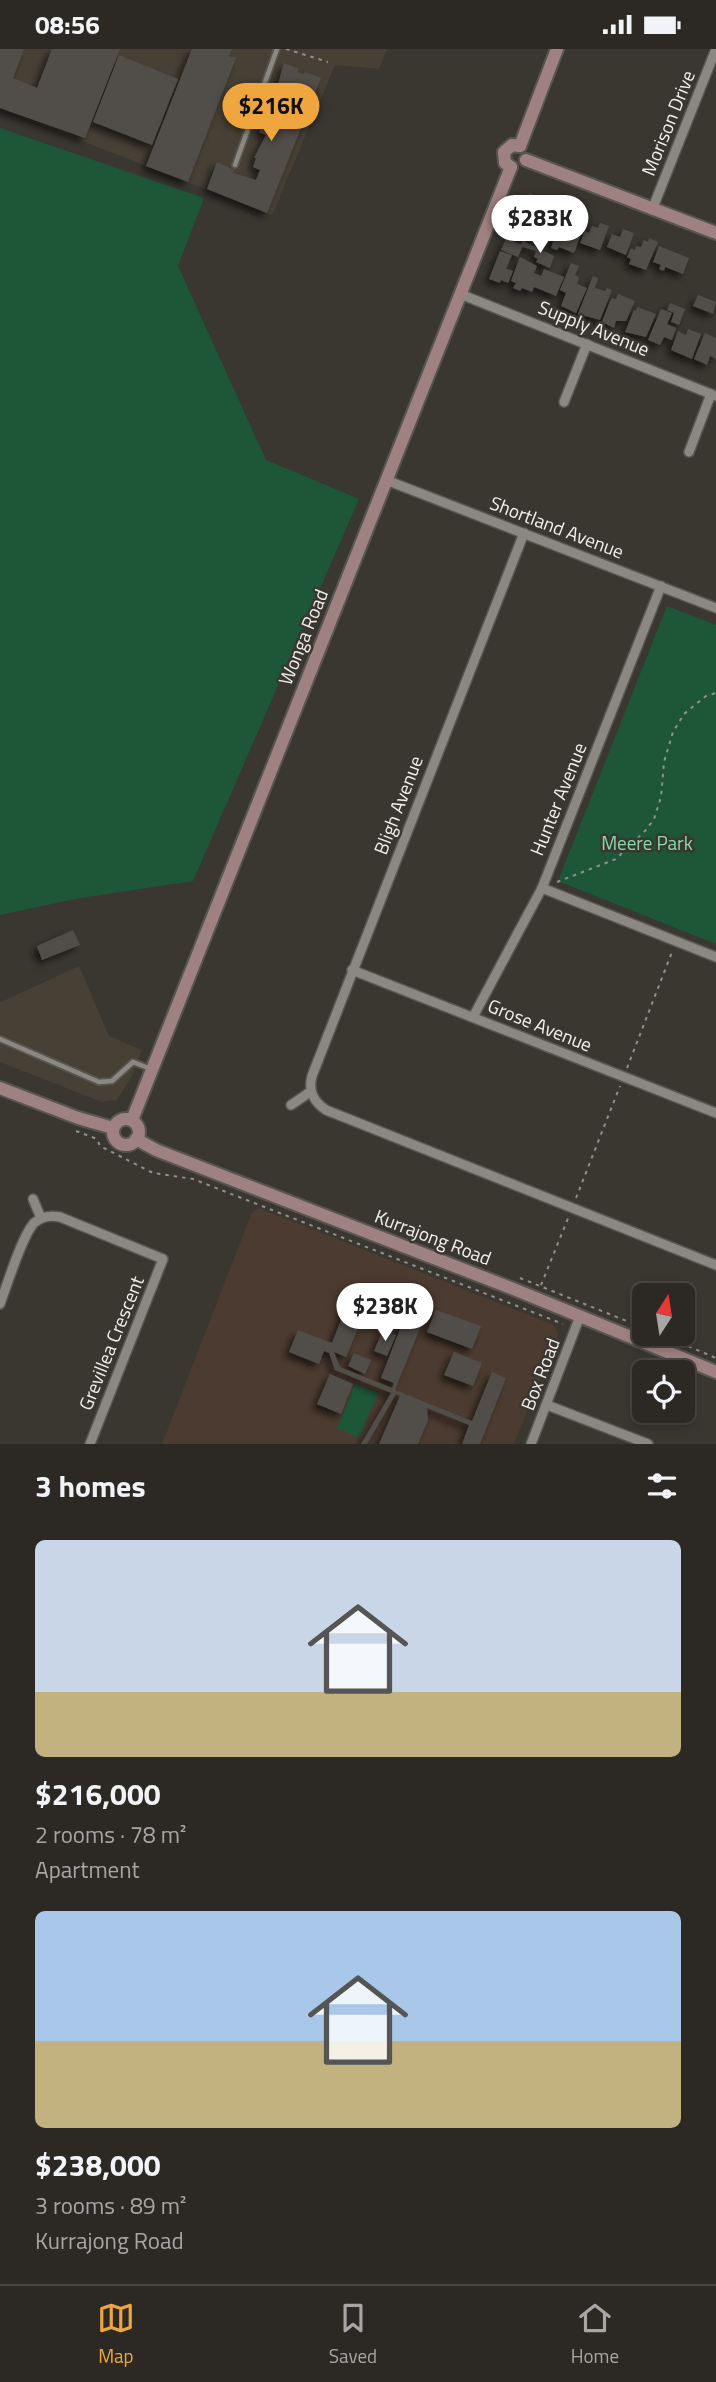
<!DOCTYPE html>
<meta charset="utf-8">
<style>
body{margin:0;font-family:"Titillium Web",sans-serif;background:#34312d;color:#f1f3f6;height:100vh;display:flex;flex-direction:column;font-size:26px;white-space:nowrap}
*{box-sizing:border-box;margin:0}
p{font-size:23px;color:#a6a6a7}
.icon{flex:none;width:38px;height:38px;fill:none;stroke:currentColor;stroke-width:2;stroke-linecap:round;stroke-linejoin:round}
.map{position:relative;height:1395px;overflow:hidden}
.panel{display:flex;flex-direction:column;background:#2c2925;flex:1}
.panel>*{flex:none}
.needle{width:46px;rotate:12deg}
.tools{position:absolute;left:632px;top:1234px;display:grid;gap:14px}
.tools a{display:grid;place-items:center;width:63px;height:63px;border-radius:10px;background:#2c2925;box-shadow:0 4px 10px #0003,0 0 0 2px #484542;font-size:35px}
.price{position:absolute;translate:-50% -60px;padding:0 16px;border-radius:24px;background:#fff;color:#222;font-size:23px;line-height:46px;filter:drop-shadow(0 2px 4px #0008)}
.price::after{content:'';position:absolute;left:50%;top:42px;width:21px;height:16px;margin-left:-10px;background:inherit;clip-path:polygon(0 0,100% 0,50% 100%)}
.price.selected{background:#f0a63e;color:#111}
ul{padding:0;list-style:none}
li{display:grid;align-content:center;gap:14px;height:371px;padding:0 35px}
li span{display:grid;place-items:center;height:217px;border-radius:10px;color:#555}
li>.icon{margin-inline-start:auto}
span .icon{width:126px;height:126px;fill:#fffc;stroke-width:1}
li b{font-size:30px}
h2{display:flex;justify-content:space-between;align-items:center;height:84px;padding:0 35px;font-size:30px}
.status{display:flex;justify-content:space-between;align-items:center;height:49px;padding:0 35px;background:#2c2925;direction:ltr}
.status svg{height:19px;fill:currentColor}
.tab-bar{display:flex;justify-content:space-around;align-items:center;height:98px;border-top:2px solid #484542;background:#2c2925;font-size:19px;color:#a6a6a7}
.tab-bar a{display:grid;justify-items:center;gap:4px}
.tab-bar .selected{color:#f0a63e}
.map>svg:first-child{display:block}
.built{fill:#464035}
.education{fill:#4c3b30}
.green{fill:#1d5738}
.building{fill:#514e48;filter:url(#shadow)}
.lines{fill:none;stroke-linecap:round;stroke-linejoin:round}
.lane-casing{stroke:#575550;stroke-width:8}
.street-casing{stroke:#575550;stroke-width:12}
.secondary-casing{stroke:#575550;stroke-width:16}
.path{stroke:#93908c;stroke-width:2;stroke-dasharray:3.5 5;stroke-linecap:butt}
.lane{stroke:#8b8881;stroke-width:4.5}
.street{stroke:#8b8881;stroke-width:9}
.secondary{stroke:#a08181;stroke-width:12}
.labels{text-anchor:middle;stroke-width:5;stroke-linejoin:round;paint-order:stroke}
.street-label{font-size:19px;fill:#f2f0ed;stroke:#3a3731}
.park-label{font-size:19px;fill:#86dba7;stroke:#3a3731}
</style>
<div class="status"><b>08:56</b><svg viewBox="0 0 49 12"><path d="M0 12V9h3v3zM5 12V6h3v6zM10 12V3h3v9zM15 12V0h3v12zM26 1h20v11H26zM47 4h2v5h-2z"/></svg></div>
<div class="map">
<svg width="716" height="1395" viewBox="0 0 716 1395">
<defs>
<filter id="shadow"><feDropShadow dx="-4.5" dy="4.5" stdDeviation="3.5" flood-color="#0009"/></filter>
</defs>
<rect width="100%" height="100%" fill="#3a3731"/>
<g class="built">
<path d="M0,0H387L379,20L335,16L272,166L0,60Z"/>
<path d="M79,917L109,987L142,1001L132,1027L117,1051L102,1053L0,1013V951L1,953Z"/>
</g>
<path class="education" d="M259,1159L554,1276L558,1285L514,1395H162L252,1163Z"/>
<g class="green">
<path d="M0,79L204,149L178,217L266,411L359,450L193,832L80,849L0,866Z"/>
<path d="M667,557L716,576V895L558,832Z"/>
<path d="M355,1335L378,1344L359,1389L337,1379Z"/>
</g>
<g class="building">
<path d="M0,0H24L13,29L37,39L52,0H120L85,89L0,59Z"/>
<path d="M192,0H232L229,7L236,9L188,133L146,117Z"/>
<path d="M119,6L178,30L152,96L93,73Z"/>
<path d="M284,14L299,20L297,23L304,25L305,23L321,29L267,164L207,140L217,113L234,121L233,124L256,131L260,121L253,118L256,109H254L266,86L259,83L263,74L261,73L272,51L276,53L279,45L281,46L285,37L278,35Z"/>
<path d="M529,144L539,148L537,153L541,155L538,162L541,163L543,158L554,159L556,154L565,157L557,179L539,172L536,181L539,182L534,194L527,191L536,168L531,166L529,172L514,166L521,147L527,150Z"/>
<path d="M579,165L587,168L574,204L559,198L557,201L551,199L557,181L560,182L565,168L570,170L571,167L577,170Z"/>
<path d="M511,170L529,177L524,188L507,181Z"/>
<path d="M600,174L609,177L600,201L580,194L585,182L589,184L592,177L598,179Z"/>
<path d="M623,180L634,184L626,206L607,198L612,185L620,188Z"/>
<path d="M524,189L526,190L525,193L554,207L550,219L536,213L538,210L534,208L536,202L523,198L521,195Z"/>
<path d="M649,189L658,193L646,221L629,215L631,210L627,208L631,199L635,201L636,197L641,198L644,191L648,193Z"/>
<path d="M506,190L523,196L518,208L501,201Z"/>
<path d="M659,197L689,209L683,225L665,218L664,222L659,220L661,216L653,213Z"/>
<path d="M500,202L512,206L506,220L513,222L508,234L501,231L500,234L489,230Z"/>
<path d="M520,208L537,217L534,224L541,227L544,220L564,228L556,247L534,238L532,243L522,239L520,242L513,239L516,234L511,232Z"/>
<path d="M571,214L579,217L575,226L579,228L577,235L587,239L576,264L561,257L566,244L560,241Z"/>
<path d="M593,227L598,229L595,239L605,242L607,239L612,241L600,271L578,265Z"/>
<path d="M618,245L635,252L626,272H616L614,279L602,273L610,252L612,249L616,250Z"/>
<path d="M698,246L716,253L713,265L693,257Z"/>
<path d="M670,254L685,260L679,276L671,273L674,264L667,261Z"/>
<path d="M637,258L656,265L646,288L625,283L634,261L636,262Z"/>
<path d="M661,260L672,264L667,275L676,279L672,291L664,288L660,296L648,291Z"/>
<path d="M688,280L701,285L692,310L671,301L678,282L686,286Z"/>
<path d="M705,284L716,289V310L710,307L707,316L694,310Z"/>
<path d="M73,881L80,896L42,911L37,897Z"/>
<path d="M348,1253L366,1260L346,1308L334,1303L340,1318L392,1339L394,1334L381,1329L405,1267L422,1274L395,1341L472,1372L492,1323L506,1329L480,1395H462L469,1376L427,1359L428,1371L418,1395H379L400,1347L396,1345L367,1395H361L391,1344L335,1321L329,1304L324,1302L319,1315L289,1303L298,1281L332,1294Z"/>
<path d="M436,1261L481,1277L472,1300L427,1283Z"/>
<path d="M383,1281L396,1286L387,1307L374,1302Z"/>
<path d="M454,1303L482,1314L473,1337L444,1326Z"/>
<path d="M354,1304L371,1311L365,1325L348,1317Z"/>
<path d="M330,1325L353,1335L341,1365L317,1355Z"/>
</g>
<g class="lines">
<defs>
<g id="lane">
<path d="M235,116L277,0"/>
<path d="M0,990L99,1033L112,1032L133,1013L151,1020"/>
</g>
<g id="street">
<path d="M652,161L716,0"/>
<path d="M460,245L716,347"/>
<path d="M564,353L587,295"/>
<path d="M689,403L711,345"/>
<path d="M386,431L716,559"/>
<path d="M524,484L312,1027C308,1042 313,1052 326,1061L716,1216"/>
<path d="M542,839L716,908"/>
<path d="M352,921L716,1064"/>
<path d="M473,968L542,839L661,537"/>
<path d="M291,1056L310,1043"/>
<path d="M33,1150L41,1169"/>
<path d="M0,1255C7,1236 22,1187 34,1174C42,1167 50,1166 60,1168L163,1210L90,1395"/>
<path d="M547,1356L648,1395"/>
<path d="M531,1395L580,1267"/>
</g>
<g id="secondary">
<path d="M520,97L557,0"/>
<path d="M526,111L716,184"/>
<path d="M511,118L505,114L504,103L512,96L520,97"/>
<path d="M0,1039L78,1069L113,1079"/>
<circle cx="126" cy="1083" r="13"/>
<path d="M132,1071L511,118"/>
<path d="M136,1090L156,1101L516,1241L716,1323"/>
</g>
</defs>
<use href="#lane" class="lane-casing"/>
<use href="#street" class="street-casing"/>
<use href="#secondary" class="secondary-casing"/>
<g class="path">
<path d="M286,0L328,13"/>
<path d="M557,833L616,810L646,781L654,770L661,748L664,713L673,683L684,665L706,647L716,644"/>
<path d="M627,1019L672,903"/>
<path d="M76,1082L97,1090L100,1097L153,1124L193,1130L563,1275"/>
<path d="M576,1149L620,1037"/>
<path d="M520,1229L644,1279"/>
<path d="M541,1236L569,1167"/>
<path d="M657,1284L716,1309"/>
</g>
<use href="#lane" class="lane"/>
<use href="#street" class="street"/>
<use href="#secondary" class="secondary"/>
</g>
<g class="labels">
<g class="street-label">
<text transform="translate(668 74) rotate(-68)" y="7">Morison Drive</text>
<text transform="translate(594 279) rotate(22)" y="7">Supply Avenue</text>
<text transform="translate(557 478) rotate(21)" y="7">Shortland Avenue</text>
<text transform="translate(303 588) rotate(-68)" y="7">Wonga Road</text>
<text transform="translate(558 750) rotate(-68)" y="7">Hunter Avenue</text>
<text transform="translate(398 756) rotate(-69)" y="7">Bligh Avenue</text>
<text transform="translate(540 976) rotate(22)" y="7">Grose Avenue</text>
<text transform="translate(433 1188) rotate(21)" y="7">Kurrajong Road</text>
<text transform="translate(111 1294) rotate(-68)" y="7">Grevillea Crescent</text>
<text transform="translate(540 1325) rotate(-69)" y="7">Box Road</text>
</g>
<g class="park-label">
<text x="647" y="801">Meere Park</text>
</g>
</g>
</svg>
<div class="tools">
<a><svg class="needle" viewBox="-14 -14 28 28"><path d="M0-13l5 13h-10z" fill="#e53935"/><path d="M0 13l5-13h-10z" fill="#a6a6a7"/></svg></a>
<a><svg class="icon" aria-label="locate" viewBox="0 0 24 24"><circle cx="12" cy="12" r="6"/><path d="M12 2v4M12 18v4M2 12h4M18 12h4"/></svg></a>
</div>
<b class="price selected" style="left:271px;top:94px">$216K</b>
<b class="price" style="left:540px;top:206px">$283K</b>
<b class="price" style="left:385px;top:1294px">$238K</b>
</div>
<section class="panel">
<h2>3 homes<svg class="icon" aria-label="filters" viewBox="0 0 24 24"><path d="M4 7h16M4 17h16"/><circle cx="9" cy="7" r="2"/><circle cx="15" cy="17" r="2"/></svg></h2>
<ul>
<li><span style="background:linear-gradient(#c9d6e8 70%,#c2b280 0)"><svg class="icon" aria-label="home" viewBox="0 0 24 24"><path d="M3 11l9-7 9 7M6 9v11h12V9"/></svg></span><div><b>$216,000</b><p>2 rooms · 78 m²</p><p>Apartment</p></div></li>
<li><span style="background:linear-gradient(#a9c7e8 60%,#c2b280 0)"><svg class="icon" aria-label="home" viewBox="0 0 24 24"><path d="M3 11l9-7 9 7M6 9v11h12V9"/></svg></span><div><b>$238,000</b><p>3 rooms · 89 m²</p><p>Kurrajong Road</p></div></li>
</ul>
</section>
<nav class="tab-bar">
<a class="selected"><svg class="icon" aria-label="map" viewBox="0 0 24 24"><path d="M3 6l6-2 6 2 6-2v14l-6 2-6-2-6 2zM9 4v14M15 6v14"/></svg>Map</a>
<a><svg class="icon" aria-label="saved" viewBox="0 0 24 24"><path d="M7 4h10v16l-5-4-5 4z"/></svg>Saved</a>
<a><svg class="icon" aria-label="home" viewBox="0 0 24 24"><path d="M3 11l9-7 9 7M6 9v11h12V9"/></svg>Home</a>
</nav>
